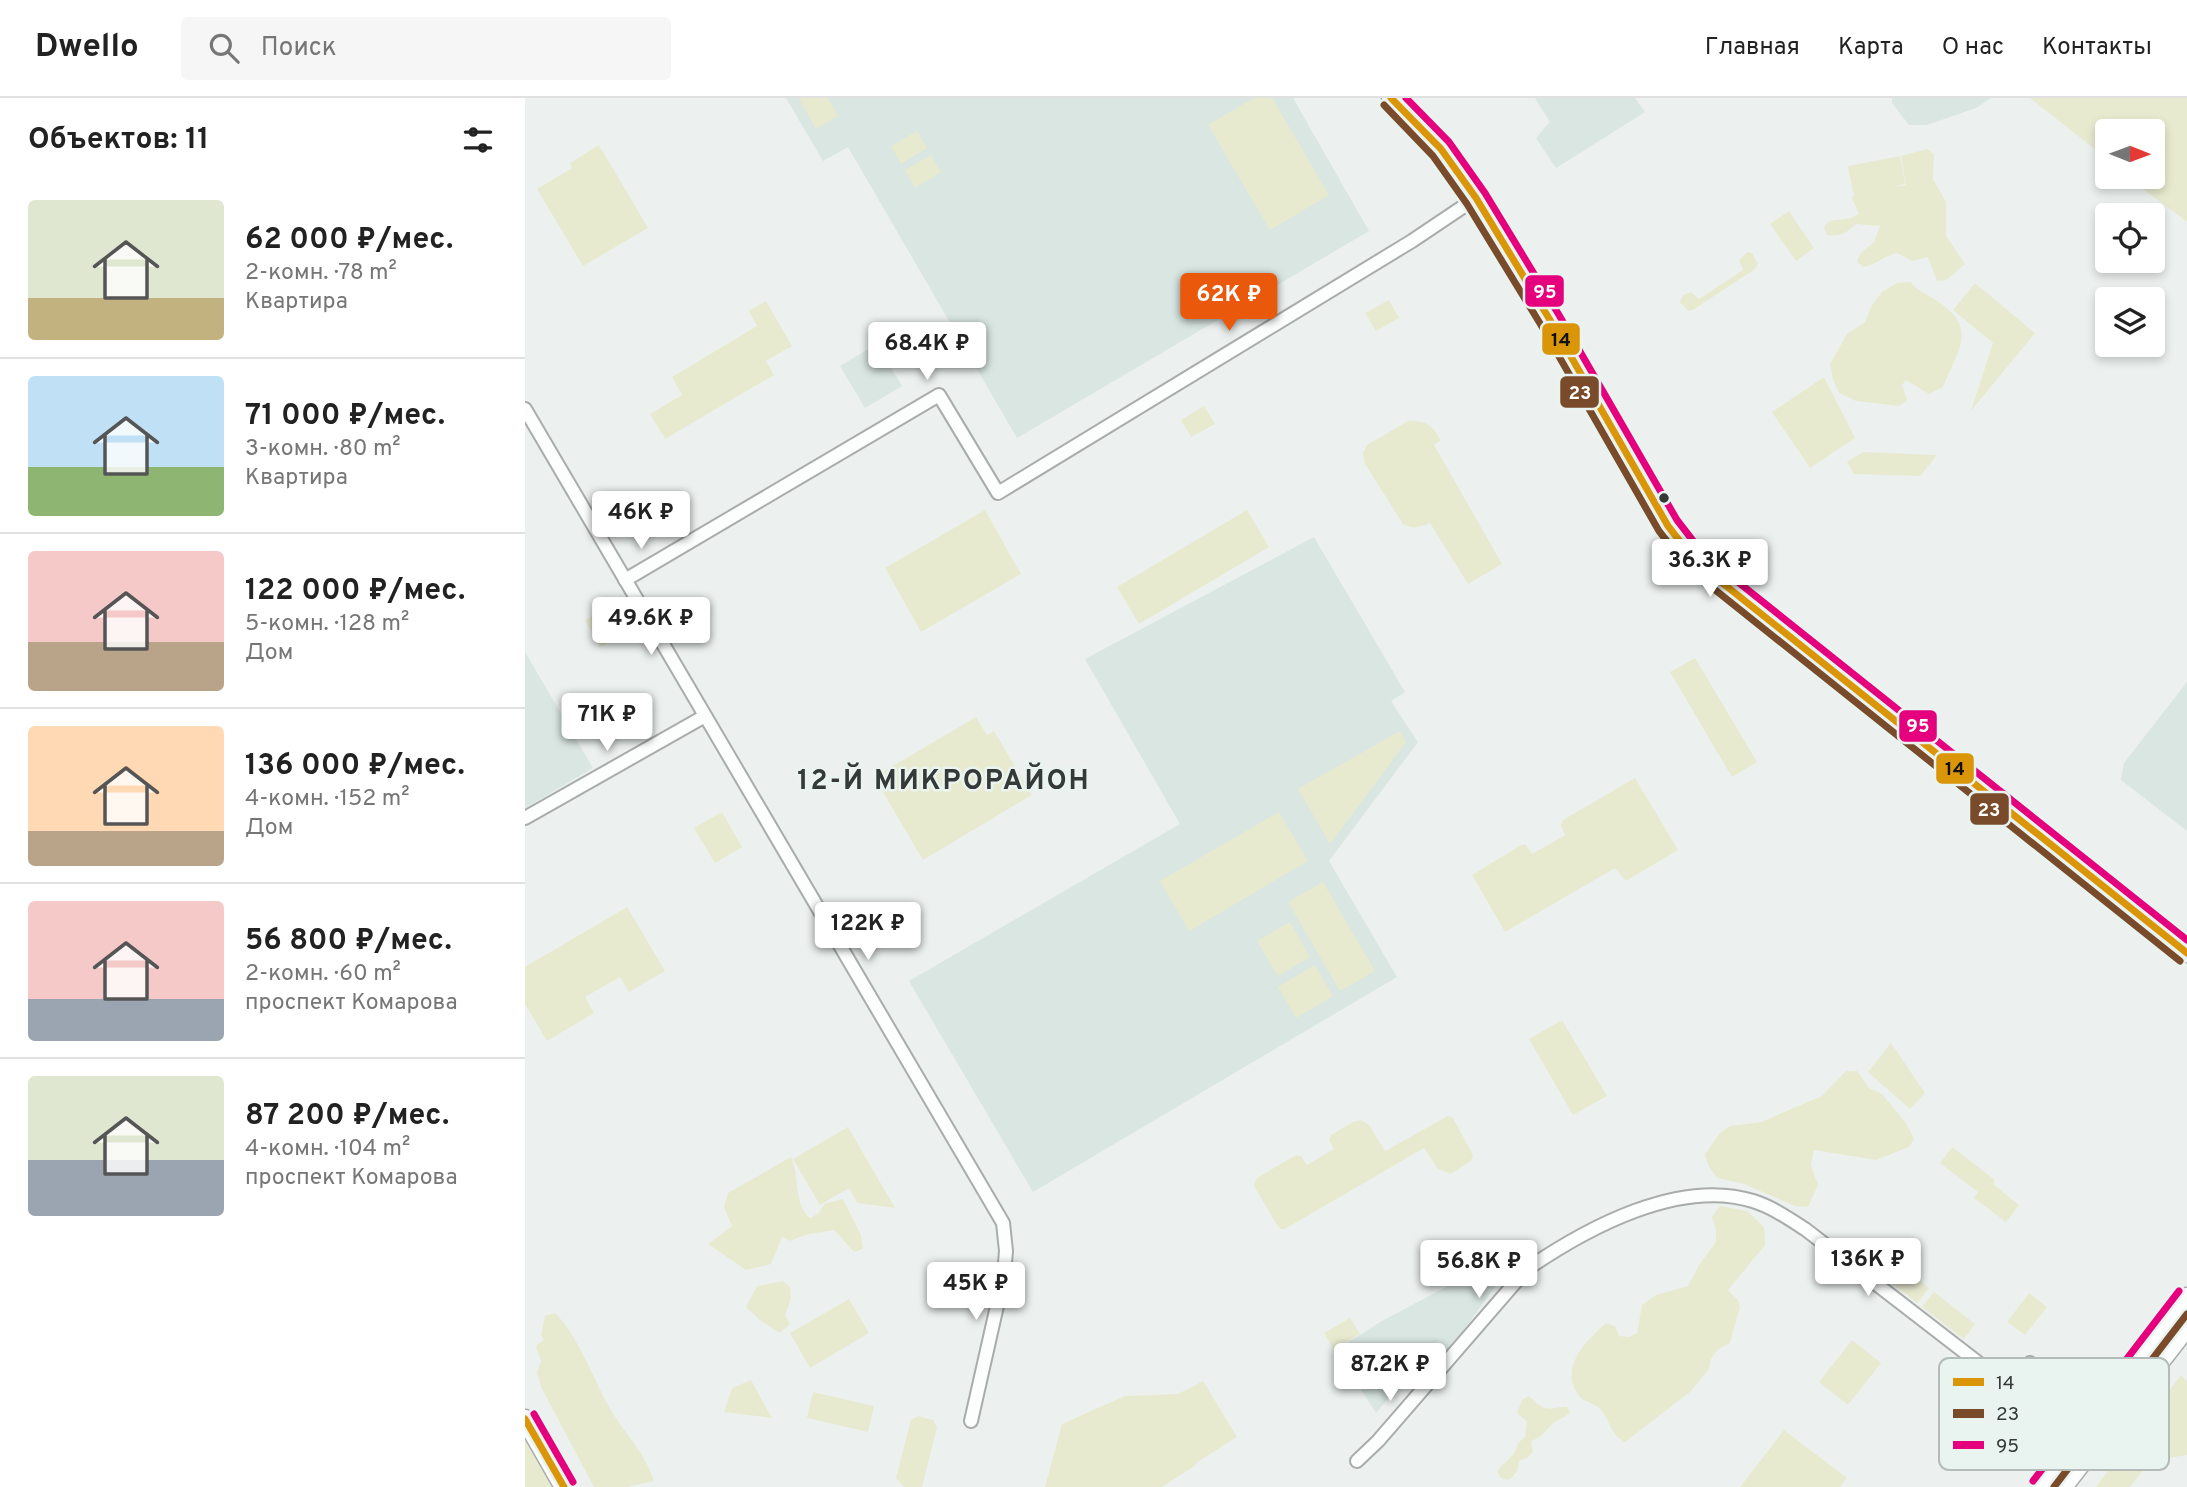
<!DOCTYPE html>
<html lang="ru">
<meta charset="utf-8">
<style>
body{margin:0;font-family:Overpass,sans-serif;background:#f6f6f6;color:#222;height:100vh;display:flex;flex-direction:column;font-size:26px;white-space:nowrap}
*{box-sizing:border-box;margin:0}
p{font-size:23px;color:#767676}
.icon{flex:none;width:38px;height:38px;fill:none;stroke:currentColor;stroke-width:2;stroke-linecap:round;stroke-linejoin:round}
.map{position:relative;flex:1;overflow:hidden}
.panel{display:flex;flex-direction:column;background:#fff;width:525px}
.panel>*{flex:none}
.needle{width:46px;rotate:91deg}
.controls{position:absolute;left:1570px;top:21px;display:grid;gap:14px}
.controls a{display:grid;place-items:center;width:70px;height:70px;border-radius:7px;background:#fff;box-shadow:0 4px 10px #0003;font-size:35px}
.price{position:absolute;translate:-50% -60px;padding:0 16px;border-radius:7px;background:#fff;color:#222;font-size:23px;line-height:46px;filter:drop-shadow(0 2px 4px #0008)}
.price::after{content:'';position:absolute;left:50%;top:42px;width:21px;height:16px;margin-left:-10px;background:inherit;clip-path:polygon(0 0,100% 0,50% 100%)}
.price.active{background:#ea580c;color:#fff}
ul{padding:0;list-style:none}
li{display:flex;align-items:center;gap:21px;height:175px;padding:0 28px}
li+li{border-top:2px solid #e0e0e0}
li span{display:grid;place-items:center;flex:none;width:196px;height:140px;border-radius:7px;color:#555}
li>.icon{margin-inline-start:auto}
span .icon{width:84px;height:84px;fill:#fffc;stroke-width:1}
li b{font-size:30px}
h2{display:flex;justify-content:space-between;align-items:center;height:84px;padding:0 28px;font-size:30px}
header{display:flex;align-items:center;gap:42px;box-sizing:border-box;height:98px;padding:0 35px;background:#fff;border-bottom:2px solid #e0e0e0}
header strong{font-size:33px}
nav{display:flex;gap:38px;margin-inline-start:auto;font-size:24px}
.search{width:490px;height:63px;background:#f6f6f6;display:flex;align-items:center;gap:18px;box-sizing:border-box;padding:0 24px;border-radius:7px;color:#767676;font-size:26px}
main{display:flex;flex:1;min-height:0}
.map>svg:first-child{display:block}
.built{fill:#d9e6e1}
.green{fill:#e8ead0}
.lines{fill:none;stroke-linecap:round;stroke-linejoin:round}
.minor-casing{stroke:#a8acaa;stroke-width:16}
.secondary-casing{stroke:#a8acaa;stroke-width:21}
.minor{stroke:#fcfdfd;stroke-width:12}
.secondary{stroke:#fcfdfd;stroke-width:18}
.bus-1-casing{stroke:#e9f4f0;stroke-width:12}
.bus-2-casing{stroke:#e9f4f0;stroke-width:12}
.bus-3-casing{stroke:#e9f4f0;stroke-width:12}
.bus-1{stroke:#da9608;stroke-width:7}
.bus-2{stroke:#7a4b2a;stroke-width:7}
.bus-3{stroke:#e5007d;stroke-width:7}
.bus-dot{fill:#353938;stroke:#e9f4f0;stroke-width:2.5}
.labels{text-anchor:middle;stroke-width:5;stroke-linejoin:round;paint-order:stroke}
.district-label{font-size:28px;font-weight:bold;letter-spacing:2px;fill:#353938;stroke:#e9f4f0}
.key{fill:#e9f4f0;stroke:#b3bcb9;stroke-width:2}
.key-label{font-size:19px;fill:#353938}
.line-badge{stroke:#e9f4f0;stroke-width:2.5}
.badge-label{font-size:19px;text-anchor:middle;font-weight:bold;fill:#fff}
.pale-badge-label{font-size:19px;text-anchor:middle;font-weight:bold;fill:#111}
</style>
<header>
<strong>Dwello</strong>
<div class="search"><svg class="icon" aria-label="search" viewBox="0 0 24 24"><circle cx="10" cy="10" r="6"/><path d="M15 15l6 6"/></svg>Поиск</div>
<nav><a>Главная</a><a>Карта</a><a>О нас</a><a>Контакты</a></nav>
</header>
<main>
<section class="panel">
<h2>Объектов: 11<svg class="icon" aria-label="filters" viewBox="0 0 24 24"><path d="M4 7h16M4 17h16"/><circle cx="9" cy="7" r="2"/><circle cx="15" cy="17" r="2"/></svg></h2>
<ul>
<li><span style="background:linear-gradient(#dfe7d0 70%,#c2b280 0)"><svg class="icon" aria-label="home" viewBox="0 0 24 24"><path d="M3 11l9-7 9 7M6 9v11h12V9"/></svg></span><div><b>62 000 ₽/мес.</b><p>2-комн. · 78 m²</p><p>Квартира</p></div></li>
<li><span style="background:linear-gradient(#bfe0f5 65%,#8fb573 0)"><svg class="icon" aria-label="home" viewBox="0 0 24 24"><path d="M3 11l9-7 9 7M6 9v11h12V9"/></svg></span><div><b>71 000 ₽/мес.</b><p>3-комн. · 80 m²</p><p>Квартира</p></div></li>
<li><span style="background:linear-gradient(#f6c9c9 65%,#b9a48a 0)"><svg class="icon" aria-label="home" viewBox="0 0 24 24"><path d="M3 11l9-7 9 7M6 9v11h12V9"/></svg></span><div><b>122 000 ₽/мес.</b><p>5-комн. · 128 m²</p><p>Дом</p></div></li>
<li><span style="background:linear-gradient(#ffd9b3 75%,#b9a48a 0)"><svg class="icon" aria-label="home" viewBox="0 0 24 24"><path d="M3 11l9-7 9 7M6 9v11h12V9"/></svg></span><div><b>136 000 ₽/мес.</b><p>4-комн. · 152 m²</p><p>Дом</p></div></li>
<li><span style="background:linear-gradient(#f6c9c9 70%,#9aa5b1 0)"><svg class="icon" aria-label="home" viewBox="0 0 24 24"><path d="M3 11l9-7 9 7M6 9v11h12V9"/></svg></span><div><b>56 800 ₽/мес.</b><p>2-комн. · 60 m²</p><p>проспект Комарова</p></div></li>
<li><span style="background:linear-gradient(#dfe7d0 60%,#9aa5b1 0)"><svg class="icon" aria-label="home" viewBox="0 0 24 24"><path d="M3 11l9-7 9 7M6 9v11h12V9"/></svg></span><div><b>87 200 ₽/мес.</b><p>4-комн. · 104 m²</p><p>проспект Комарова</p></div></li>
</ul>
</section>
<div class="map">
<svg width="1662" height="1389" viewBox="0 0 1662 1389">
<rect width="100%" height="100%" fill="#ecf1ef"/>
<g class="built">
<path d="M261,0H768L844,133L492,340L323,49L298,63Z"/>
<path d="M1010,0H1110L1120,14L1031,70L1011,40L1025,24Z"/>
<path d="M1367,0H1466L1451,10L1402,27H1384L1367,5Z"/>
<path d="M352,246L377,288L340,310L315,268Z"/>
<path d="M789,439L880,594L866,603L893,644L804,763L872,879L508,1094L384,883L655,726L560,561Z"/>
<path d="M0,554L68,670L0,710Z"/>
<path d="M1662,584V733L1596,682L1599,665Z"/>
<path d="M983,1156L990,1168L977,1179L926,1250L896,1283L885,1274L851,1315L811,1252L857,1223Z"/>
</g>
<g class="green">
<path d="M275,0H303L313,18L291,31L274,1Z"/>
<path d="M729,0H747L804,97L745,132L683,27Z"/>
<path d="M1505,0H1662V124L1602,79H1628V33H1582V61Z"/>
<path d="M392,33L402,50L376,66L366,48Z"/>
<path d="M74,47L123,130L58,168L12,91L47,70L45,65Z"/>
<path d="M1402,51L1409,56L1408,81L1421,104V138L1440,166L1421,182L1412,183L1403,159L1387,163L1372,155C1359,158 1351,167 1338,169L1332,164L1335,156L1349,144L1355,128L1331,126C1321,135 1317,139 1302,137L1299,129L1304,123L1326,120L1334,116L1327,100L1330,95H1328L1323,68L1375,58L1380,86L1367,89L1381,87L1376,58Z"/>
<path d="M406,57L416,74L390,90L380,72Z"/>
<path d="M1264,113L1289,150L1271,163L1245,126Z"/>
<path d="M1222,154L1227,155L1233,166L1230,171L1168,212L1163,213L1155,204L1158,197L1166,194L1174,201L1218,172L1214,162Z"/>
<path d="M1385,184C1393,193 1402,196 1412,203C1454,230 1433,252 1418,289L1404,296L1381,282L1377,287L1382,302L1374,308L1331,303L1314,295L1308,281L1305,266L1322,236L1340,224L1347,207L1357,194L1372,185Z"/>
<path d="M1450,185L1510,235L1446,313L1468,245L1428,212Z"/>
<path d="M864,202L874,220L851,233L840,215Z"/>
<path d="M241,203L267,248L241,263L249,277L140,341L125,316L157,297L147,279L232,228L224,213Z"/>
<path d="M1299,279L1330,340L1285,370L1247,314Z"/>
<path d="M679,308L690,326L666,339L656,322Z"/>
<path d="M883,323C903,323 905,326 916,342L909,347L977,466L943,486L905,425C894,429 889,432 878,426L840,366L838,355L842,347Z"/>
<path d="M1338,354L1412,357L1395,378L1329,376L1322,364Z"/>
<path d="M460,412L496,476L396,534L360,470Z"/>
<path d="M722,412L744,449L614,526L592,489Z"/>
<path d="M87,506L103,533L75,549L60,522Z"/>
<path d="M1170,560L1232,664L1207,679L1145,574Z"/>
<path d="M451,619L462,637L469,633L507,697L398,762L349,679Z"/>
<path d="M875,633L881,644L805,746L773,691Z"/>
<path d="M1110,680L1153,752L1101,783L1090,770L980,834L947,777L996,747L1000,746L1007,756L1040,737L1036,727L1038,722Z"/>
<path d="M197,714L217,749L190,765L169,730Z"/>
<path d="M754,714L783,763L664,833L635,783Z"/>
<path d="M798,784L850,873L815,893L763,804Z"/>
<path d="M102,809L140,873L104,894L95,879L60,899L69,915L22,943L0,906V869Z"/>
<path d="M765,824L785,859L753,878L732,843Z"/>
<path d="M790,867L808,898L771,920L753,889Z"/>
<path d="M1037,922L1082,998L1048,1017L1004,941Z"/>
<path d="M1366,945L1400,995L1385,1011L1343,974Z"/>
<path d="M1321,973H1332L1344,990L1357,996L1381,1025L1389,1041L1384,1049L1351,1062L1289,1052L1286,1067L1293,1087L1283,1109L1270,1108L1219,1086L1192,1080L1183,1067L1180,1056L1195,1035L1205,1028L1236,1024L1297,998Z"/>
<path d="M923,1018L928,1020L948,1057L946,1063L926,1076L913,1071L899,1050L760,1131H755L752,1127L729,1088L732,1080L771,1057L776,1058L782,1067L809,1051L804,1042L806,1037L828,1024L836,1022L844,1027L860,1053Z"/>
<path d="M323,1029L370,1110L332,1105L324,1090L295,1107L268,1061Z"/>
<path d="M1427,1049L1470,1082L1468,1086L1494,1107L1481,1124L1449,1100L1453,1094L1415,1065Z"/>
<path d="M266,1059C275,1078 268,1106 285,1120L294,1115L299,1106L318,1101L336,1137L338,1151L329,1154L309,1132C291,1136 283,1134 266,1143L257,1139L246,1166L221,1172L183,1146L207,1128L199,1109L203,1095Z"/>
<path d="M1195,1108L1222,1113L1239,1129L1240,1147L1203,1192L1213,1202L1215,1209L1205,1245L1192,1252L1186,1261L1184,1271L1165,1294L1100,1344C1083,1335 1086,1321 1074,1310C1068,1305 1060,1304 1055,1299C1032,1271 1061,1243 1081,1225L1090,1228L1094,1238L1104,1239L1112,1235L1117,1207L1131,1197L1163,1188L1174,1167L1191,1144V1131L1187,1119Z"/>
<path d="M1370,1164L1404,1190L1392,1205L1359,1179Z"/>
<path d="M258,1183L265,1189L266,1201L260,1217L265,1226L255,1235L237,1224L221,1209L232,1188Z"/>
<path d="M1409,1194L1450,1226L1439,1241L1397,1209Z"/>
<path d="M1504,1195L1522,1209L1500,1237L1482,1224Z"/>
<path d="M324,1201L344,1235L285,1270L265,1235Z"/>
<path d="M30,1215C53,1237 70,1285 87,1314C103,1339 119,1354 129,1383L102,1389H69L16,1289L12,1275L16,1263L11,1248L19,1242L16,1237L20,1218Z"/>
<path d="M825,1220L835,1236L809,1252L799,1235Z"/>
<path d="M1327,1242L1356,1265L1323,1307L1294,1284Z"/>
<path d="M1656,1277L1662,1283V1357L1625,1363L1605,1389H1571Z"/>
<path d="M226,1282L247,1320L199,1314L207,1290Z"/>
<path d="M678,1283L712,1339L671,1365V1367L637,1389H520L537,1326L600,1298L653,1296Z"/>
<path d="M288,1294L349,1308L343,1334L282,1320Z"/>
<path d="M1003,1298C1009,1301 1012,1307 1018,1309C1026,1313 1034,1308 1042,1309L1045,1314C1040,1320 1036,1320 1030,1324C1021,1331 1017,1340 1006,1343L1008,1354L1002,1360L994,1363C993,1373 991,1377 983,1382L976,1380L972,1374C979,1362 990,1361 993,1345L1000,1339L1002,1324L992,1315L997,1302Z"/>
<path d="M393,1318L408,1322L412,1329L397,1389H379L371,1380L386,1322Z"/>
<path d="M1259,1332L1322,1380L1315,1389H1215Z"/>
<path d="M0,1341L28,1389H0Z"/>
</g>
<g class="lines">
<defs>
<g id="minor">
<path d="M0,311L478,1125L481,1153L479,1177L446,1323"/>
<path d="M100,482L414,297L473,395L887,143L951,100"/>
<path d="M0,720L180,618"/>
<path d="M832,1363L853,1343L1002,1171C1062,1130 1154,1080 1228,1103C1247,1109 1263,1120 1280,1131L1486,1290L1505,1265L1572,1316"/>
</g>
<g id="secondary">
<path d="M866,0L916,51L951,100L1025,222L1143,428L1171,464L1662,855"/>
<path d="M0,1321L39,1389"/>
<path d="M1516,1389L1662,1199"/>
<path d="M1538,1389L1662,1229"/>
</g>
</defs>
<use href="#minor" class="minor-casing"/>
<use href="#secondary" class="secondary-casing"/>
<use href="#minor" class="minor"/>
<use href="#secondary" class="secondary"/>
<defs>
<g id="bus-1">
<path d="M866,0L916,51L951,100L1025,222L1143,428L1171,464L1662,855"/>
<path d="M0,1321L39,1389"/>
</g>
<g id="bus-2">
<path d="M859,7L908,58L942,106L1016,227L1134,433L1164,471L1655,863"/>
<path d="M1529,1389L1662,1216"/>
</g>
<g id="bus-3">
<path d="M881,0L924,44L960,95L1034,217L1152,422L1179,457L1662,842"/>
<path d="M9,1316L48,1384"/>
<path d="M1508,1383L1654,1193"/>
</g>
</defs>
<use href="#bus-1" class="bus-1-casing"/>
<use href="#bus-2" class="bus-2-casing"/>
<use href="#bus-3" class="bus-3-casing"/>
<use href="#bus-1" class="bus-1"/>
<use href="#bus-2" class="bus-2"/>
<use href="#bus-3" class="bus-3"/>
</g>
<circle class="bus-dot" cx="1139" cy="400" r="6"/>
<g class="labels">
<g class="district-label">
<text x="419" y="691">12-Й МИКРОРАЙОН</text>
</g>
</g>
<rect x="1414" y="1260" width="230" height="112" rx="10" class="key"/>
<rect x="1428" y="1280" width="31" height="8" fill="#da9608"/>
<rect x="1428" y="1311" width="31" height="9" fill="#7a4b2a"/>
<rect x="1428" y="1343" width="31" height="8" fill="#e5007d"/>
<g class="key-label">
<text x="1471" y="1291">14</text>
<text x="1471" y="1322">23</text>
<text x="1471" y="1354">95</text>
</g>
<g class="line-badge">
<rect x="999" y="176" width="41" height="34" rx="7" fill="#e5007d"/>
<rect x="1016" y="224" width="40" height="34" rx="7" fill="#da9608"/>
<rect x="1034" y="277" width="41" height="34" rx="7" fill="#7a4b2a"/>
<rect x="1373" y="611" width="40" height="34" rx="7" fill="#e5007d"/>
<rect x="1410" y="654" width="40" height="33" rx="7" fill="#da9608"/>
<rect x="1444" y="694" width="41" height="34" rx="7" fill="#7a4b2a"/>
</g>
<g class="badge-label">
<text x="1020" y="200">95</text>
<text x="1055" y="301">23</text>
<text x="1393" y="634">95</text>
<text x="1464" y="718">23</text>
</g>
<g class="pale-badge-label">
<text x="1036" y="248">14</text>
<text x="1430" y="677">14</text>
</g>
</svg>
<div class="controls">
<a><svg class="needle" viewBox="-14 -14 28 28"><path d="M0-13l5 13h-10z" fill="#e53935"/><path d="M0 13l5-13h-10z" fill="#767676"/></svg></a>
<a><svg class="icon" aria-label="locate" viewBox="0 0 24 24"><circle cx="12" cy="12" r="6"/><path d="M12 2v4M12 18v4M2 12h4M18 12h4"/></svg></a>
<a><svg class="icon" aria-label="layers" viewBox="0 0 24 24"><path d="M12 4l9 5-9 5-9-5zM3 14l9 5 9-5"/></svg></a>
</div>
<b class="price active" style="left:704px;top:235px">62K ₽</b>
<b class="price" style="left:402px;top:284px">68.4K ₽</b>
<b class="price" style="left:116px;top:453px">46K ₽</b>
<b class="price" style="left:1185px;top:501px">36.3K ₽</b>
<b class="price" style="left:126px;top:559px">49.6K ₽</b>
<b class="price" style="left:82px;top:655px">71K ₽</b>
<b class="price" style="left:343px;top:864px">122K ₽</b>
<b class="price" style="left:1343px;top:1200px">136K ₽</b>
<b class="price" style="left:954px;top:1202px">56.8K ₽</b>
<b class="price" style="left:451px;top:1224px">45K ₽</b>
<b class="price" style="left:865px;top:1305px">87.2K ₽</b>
</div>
</main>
